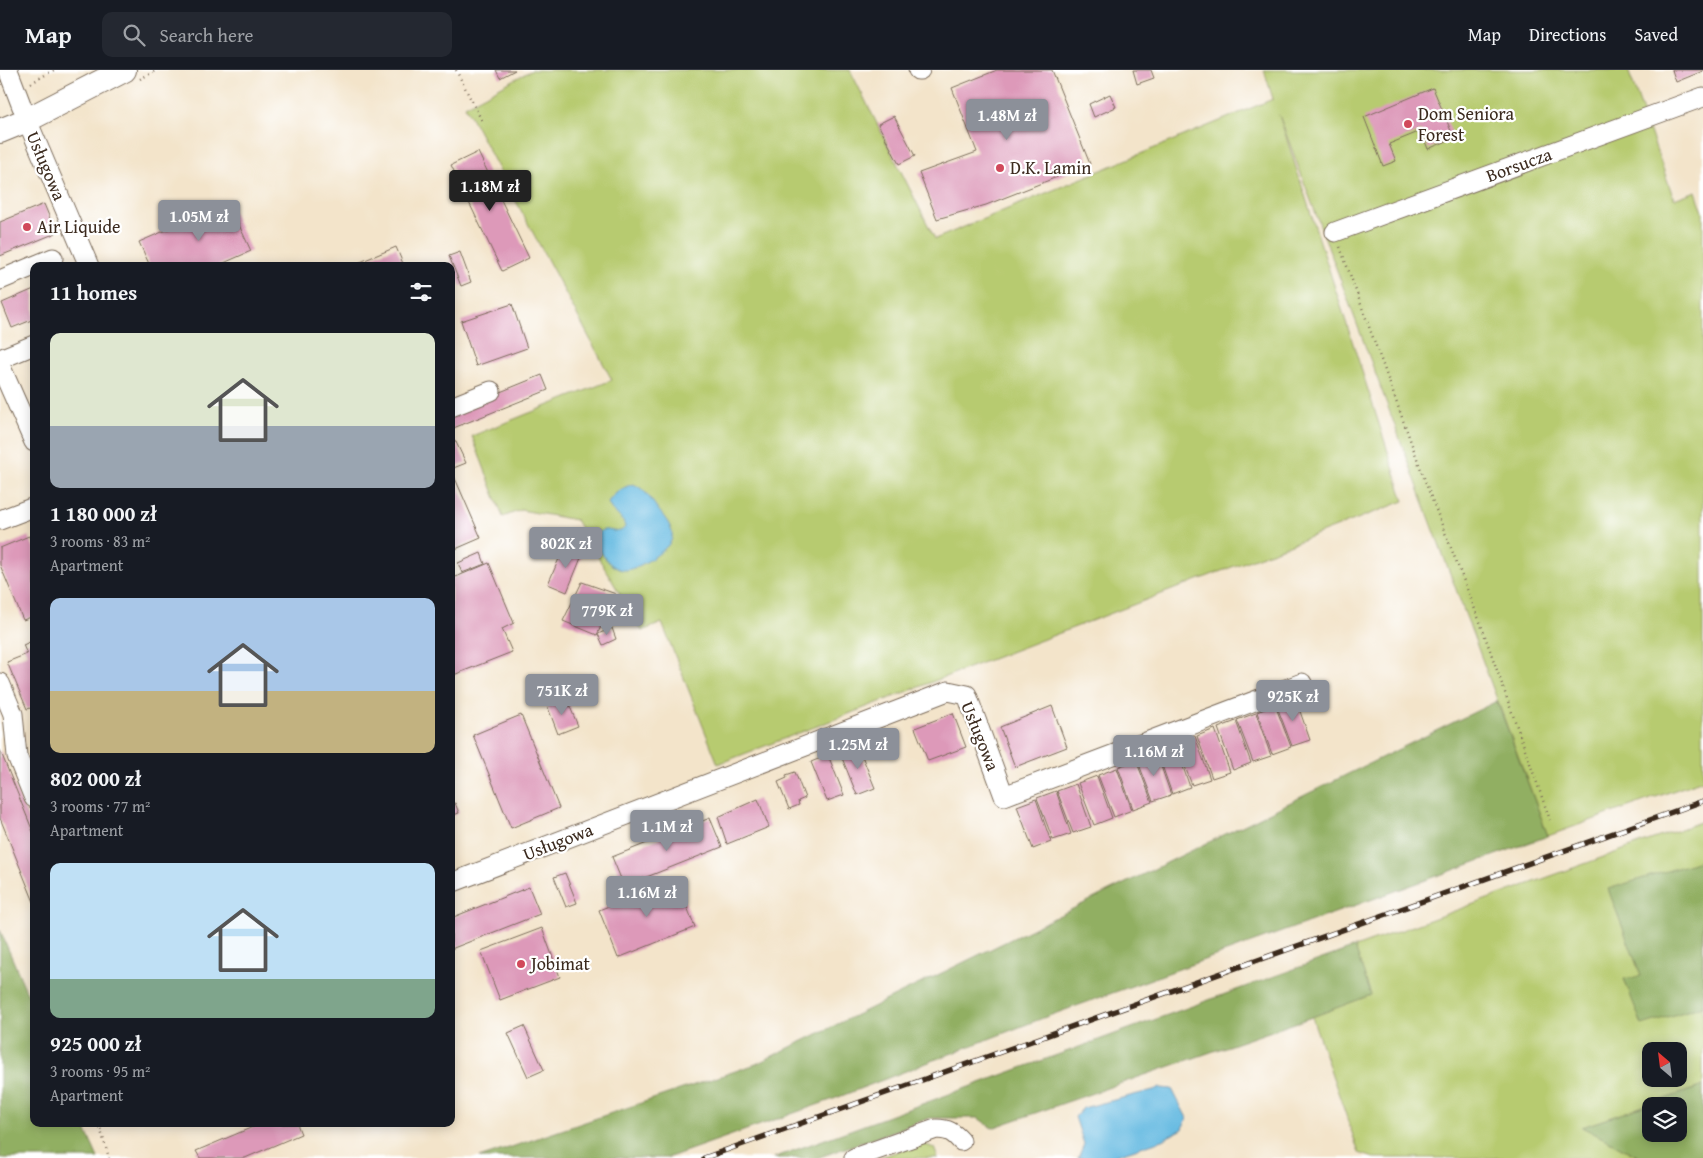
<!DOCTYPE html>
<meta charset="utf-8">
<style>
body{margin:0;font-family:"Gentium Book Plus",serif;background:#242831;color:#f1f3f6;height:100vh;display:flex;flex-direction:column;font-size:19px;white-space:nowrap}
*{box-sizing:border-box;margin:0}
p{font-size:16px;color:#9ea1a6}
.icon{flex:none;width:28px;height:28px;fill:none;stroke:currentColor;stroke-width:2;stroke-linecap:round;stroke-linejoin:round}
.map{position:relative;flex:1;overflow:hidden}
.details{position:absolute;left:30px;top:192px;width:425px;height:865px;display:flex;flex-direction:column;background:#171b24;border-radius:10px;box-shadow:0 2px 12px #0003}
.details>*{flex:none}
.needle{width:32px;rotate:332deg}
.buttons{position:absolute;left:1642px;top:972px;display:grid;gap:10px}
.buttons a{display:grid;place-items:center;width:45px;height:45px;border-radius:10px;background:#171b24;box-shadow:0 2px 12px #0003;font-size:25px}
.price{position:absolute;translate:-50% -42px;padding:0 11px;border-radius:5px;background:#8c9099;color:#fff;font-size:16px;line-height:32px;filter:drop-shadow(0 1px 2px #0008)}
.price::after{content:'';position:absolute;left:50%;top:30px;width:15px;height:11px;margin-left:-8px;background:inherit;clip-path:polygon(0 0,100% 0,50% 100%)}
.price.selected{background:#222;color:#fff}
ul{padding:0;list-style:none}
li{display:grid;align-content:center;gap:10px;height:265px;padding:0 20px}
li span{display:grid;place-items:center;height:155px;border-radius:10px;color:#555}
li>.icon{margin-inline-start:auto}
span .icon{width:90px;height:90px;fill:#fffc;stroke-width:1}
li b{font-size:21px}
h2{display:flex;justify-content:space-between;align-items:center;height:60px;padding:0 20px;font-size:21px}
header{display:flex;align-items:center;gap:30px;box-sizing:border-box;height:70px;padding:0 25px;background:#171b24;border-bottom:1px solid #363941}
header strong{font-size:24px}
nav{display:flex;gap:28px;margin-inline-start:auto;font-size:18px}
.search{width:350px;height:45px;background:#242831;display:flex;align-items:center;gap:12px;box-sizing:border-box;padding:0 18px;border-radius:10px;color:#9ea1a6;font-size:19px}
.map>svg:first-child{display:block}
.green{fill:#b7cb6f;stroke:#797a46;fill-rule:evenodd}
.forest{fill:#91af62;stroke:#666c40;fill-rule:evenodd}
.water{fill:#64b9e1;stroke:#507280}
.building{fill:#dd99b9}
.lines{fill:none;stroke-linecap:round;stroke-linejoin:round}
.minor-casing{stroke:#7b6b5a;stroke-width:21}
.major-casing{stroke:#7b6b5a;stroke-width:26}
.path{stroke:#7b6b5a;stroke-width:2.5;stroke-dasharray:1 4;stroke-linecap:butt}
.minor{stroke:#fff;stroke-width:19}
.major{stroke:#fff;stroke-width:24}
.rail-casing{stroke:#3b2a1e;stroke-width:5.5}
.rail{stroke:#fff;stroke-width:4;stroke-dasharray:11;stroke-linecap:butt}
.poi-dot{fill:#d1495b;stroke:#fff;stroke-width:2}
.labels{text-anchor:middle;stroke-width:4.5;stroke-linejoin:round;paint-order:stroke}
.poi-label{font-size:18px;fill:#3b2a1e;stroke:#fff;text-anchor:start}
.street-label{font-size:18px;fill:#3b2a1e;stroke:#fff}
</style>
<header>
<strong>Map</strong>
<div class="search"><svg class="icon" aria-label="search" viewBox="0 0 24 24"><circle cx="10" cy="10" r="6"/><path d="M15 15l6 6"/></svg>Search here</div>
<nav><a>Map</a><a>Directions</a><a>Saved</a></nav>
</header>
<div class="map">
<svg width="1703" height="1088" viewBox="0 0 1703 1088">
<rect width="100%" height="100%" fill="#fff"/>
<filter id="ink" filterUnits="userSpaceOnUse"><feTurbulence type="fractalNoise" baseFrequency=".02" numOctaves="2"/><feDisplacementMap in="SourceGraphic" scale="10" xChannelSelector="R" yChannelSelector="G"/><feConvolveMatrix kernelMatrix="1 2 1 2 8 2 1 2 1" color-interpolation-filters="sRGB"/></filter>
<filter id="wash" filterUnits="userSpaceOnUse"><feTurbulence type="fractalNoise" baseFrequency=".0096" numOctaves="4" result="noise"/><feDisplacementMap in="SourceGraphic" scale="20" xChannelSelector="R" yChannelSelector="G"/><feGaussianBlur stdDeviation="1.12" result="paint"/><feColorMatrix in="noise" values="0 0 0 0 0 0 0 0 0 0 0 0 0 0 0 0 0 1.4 0 .05"/><feComposite in="paint" operator="in"/></filter>
<g filter="url(#wash)">
<rect width="100%" height="100%" fill="#f3e4ca"/>
<g class="green">
<path d="M532,0H850L935,169L1273,29L1264,0H1628L1674,129L1696,121L1703,142V710L1548,766L1279,45L1404,431L718,694L662,553L642,561L576,450L521,440L503,447L472,366L612,310L465,36Z"/>
<path d="M1703,751V1016L1583,1057L1641,1088H1374L1359,1083L1312,947L1370,925L1355,877ZM1651,981H1679V1009H1651Z"/>
<path d="M921,1073L934,1078L938,1088H879Z"/>
</g>
<g class="forest">
<path d="M1497,631L1548,766L1043,948L831,1030L667,1088H479L756,994Z"/>
<path d="M1703,790V936L1642,955L1624,909L1641,906L1608,819Z"/>
<path d="M0,860L34,939V1054H83L98,1088H0Z"/>
<path d="M1355,877L1371,925L1312,947L992,1058L978,1048H930L817,1088H773Z"/>
<path d="M1703,1016V1088H1641L1582,1057ZM1651,1036H1679V1064H1651Z"/>
</g>
<g class="water">
<path d="M633,414C644,418 650,428 657,438C663,446 674,457 672,468C671,479 634,502 623,500C613,499 605,489 600,481C597,476 593,469 598,463C606,454 618,468 625,457C624,446 610,443 608,432C615,423 621,418 633,414Z"/>
<path d="M1161,1018L1172,1019L1187,1048L1183,1059L1162,1070L1108,1088H1078L1084,1074L1075,1047L1083,1038Z"/>
</g>
<g id="blocks">
<g class="building">
<path d="M496,0H515L500,8Z"/>
<path d="M997,0H1052L1090,94L986,135L937,149L919,103L977,82L952,18Z"/>
<path d="M1133,0H1151L1154,8L1137,14Z"/>
<path d="M1672,0H1703V1L1676,12Z"/>
<path d="M1433,18L1454,68L1428,79L1421,61L1389,74L1396,91L1383,96L1364,47Z"/>
<path d="M1110,24L1116,37L1094,47L1089,34Z"/>
<path d="M894,46L915,86L899,94L878,54Z"/>
<path d="M478,82L529,188L502,201L451,95Z"/>
<path d="M229,133L251,181L217,196H150L139,172Z"/>
<path d="M44,134L56,163L0,186V152Z"/>
<path d="M396,177L404,196H359L358,193Z"/>
<path d="M460,182L471,212L461,216L449,186Z"/>
<path d="M34,219V249L12,258L2,233Z"/>
<path d="M512,234L527,278L476,296L461,251Z"/>
<path d="M542,305L548,320L451,359V342Z"/>
<path d="M455,370L466,393L451,399L481,468L451,481V372Z"/>
<path d="M29,466L34,478V546L23,550L0,495V478Z"/>
<path d="M565,475L583,483L567,522L548,514Z"/>
<path d="M481,483L485,494L462,503L458,493Z"/>
<path d="M489,493L514,553L502,559L512,582L451,606V509Z"/>
<path d="M582,512L616,524L597,565L563,551Z"/>
<path d="M612,558L616,569L603,575L598,564Z"/>
<path d="M34,570V637L27,639L7,592L27,584L23,575Z"/>
<path d="M566,627L578,656L558,664L547,635Z"/>
<path d="M1295,627L1310,670L1292,676L1276,634Z"/>
<path d="M1275,635L1291,677L1272,684L1257,642Z"/>
<path d="M1052,636L1067,677L1015,697L1000,657Z"/>
<path d="M953,643L966,677L928,691L915,658Z"/>
<path d="M1256,643L1271,686L1253,692L1237,650Z"/>
<path d="M521,645L559,738L511,758L473,665Z"/>
<path d="M1236,651L1251,693L1233,700L1218,658Z"/>
<path d="M1215,659L1230,702L1212,708L1197,666Z"/>
<path d="M1195,666L1210,709L1192,715L1176,673Z"/>
<path d="M1175,674L1190,717L1172,724L1157,681Z"/>
<path d="M858,676L875,718L857,725L840,683Z"/>
<path d="M0,680L34,764V832L0,748Z"/>
<path d="M1156,682L1171,725L1153,731L1137,689Z"/>
<path d="M828,685L844,725L827,731L811,692Z"/>
<path d="M1136,690L1152,732L1133,739L1118,697Z"/>
<path d="M1117,698L1132,740L1114,747L1098,705Z"/>
<path d="M795,702L805,728L798,731L799,735L789,739L778,712L787,708L786,705Z"/>
<path d="M1097,706L1112,748L1094,755L1078,713Z"/>
<path d="M1076,714L1091,757L1073,763L1057,721Z"/>
<path d="M1056,721L1071,764L1053,770L1037,728Z"/>
<path d="M758,729L769,757L727,774L718,747Z"/>
<path d="M1036,729L1051,772L1033,779L1017,736Z"/>
<path d="M455,733L459,743L451,746V734Z"/>
<path d="M710,748L722,777L624,816L612,787Z"/>
<path d="M565,803L577,833L566,837L554,807Z"/>
<path d="M676,809L695,857L618,888L599,840Z"/>
<path d="M529,817L540,844L451,879V848Z"/>
<path d="M542,858L560,907L500,930L481,881Z"/>
<path d="M524,956L544,1000L528,1007L508,963Z"/>
<path d="M260,1054H297L301,1064L245,1088H200L196,1081Z"/>
</g>
</g>
</g>
<g filter="url(#ink)">
<use href="#blocks" fill-opacity="0" stroke="#7b6b5a" stroke-width="1"/>
<g class="lines">
<defs>
<g id="minor">
<path d="M8,0L22,37"/>
<path d="M918,0H920"/>
<path d="M27,50L89,196"/>
<path d="M1335,162L1703,27"/>
<path d="M0,210L53,188"/>
<path d="M0,289L34,275"/>
<path d="M0,295L34,372"/>
<path d="M451,337L491,321"/>
<path d="M0,450L34,437"/>
<path d="M0,613L13,644L17,686L34,728"/>
<path d="M451,813L948,621L967,625L1004,726L1302,613"/>
<path d="M854,1088L936,1059C948,1059 953,1062 961,1071"/>
</g>
<path id="major" d="M0,61L27,50L124,0"/>
</defs>
<use href="#minor" class="minor-casing"/>
<use href="#major" class="major-casing"/>
<g class="path">
<path d="M456,0L483,53"/>
<path d="M140,9L157,0"/>
<path d="M31,13L54,0"/>
<path d="M1340,177L1431,427L1480,552L1550,750"/>
<path d="M99,1054L109,1088"/>
</g>
<use href="#minor" class="minor"/>
<use href="#major" class="major"/>
<defs>
<path id="rail" d="M704,1088L1703,731"/>
</defs>
<use href="#rail" class="rail-casing"/>
<use href="#rail" class="rail"/>
</g>
</g>
<g class="poi-dot">
<circle cx="1408" cy="54" r="5"/>
<circle cx="1000" cy="98" r="5"/>
<circle cx="27" cy="157" r="5"/>
<circle cx="521" cy="894" r="5"/>
</g>
<g class="labels">
<g class="poi-label">
<text x="1418" y="50">Dom Seniora<tspan x="1418" dy="21">Forest</tspan></text>
<text x="1010" y="104">D.K. Lamin</text>
<text x="37" y="163">Air Liquide</text>
<text x="531" y="900">Jobimat</text>
</g>
<g class="street-label">
<text transform="translate(1519 95) rotate(-20)" y="6">Borsucza</text>
<text transform="translate(46 96) rotate(67)" y="6">Usługowa</text>
<text transform="translate(980 666) rotate(68)" y="6">Usługowa</text>
<text transform="translate(558 772) rotate(-21)" y="6">Usługowa</text>
</g>
</g>
</svg>
<div class="buttons">
<a><svg class="needle" viewBox="-14 -14 28 28"><path d="M0-13l5 13h-10z" fill="#e53935"/><path d="M0 13l5-13h-10z" fill="#9ea1a6"/></svg></a>
<a><svg class="icon" aria-label="layers" viewBox="0 0 24 24"><path d="M12 4l9 5-9 5-9-5zM3 14l9 5 9-5"/></svg></a>
</div>
<b class="price" style="left:1007px;top:71px">1.48M zł</b>
<b class="price selected" style="left:490px;top:142px">1.18M zł</b>
<b class="price" style="left:199px;top:172px">1.05M zł</b>
<b class="price" style="left:566px;top:499px">802K zł</b>
<b class="price" style="left:607px;top:566px">779K zł</b>
<b class="price" style="left:562px;top:646px">751K zł</b>
<b class="price" style="left:1293px;top:652px">925K zł</b>
<b class="price" style="left:858px;top:700px">1.25M zł</b>
<b class="price" style="left:1154px;top:707px">1.16M zł</b>
<b class="price" style="left:667px;top:782px">1.1M zł</b>
<b class="price" style="left:647px;top:848px">1.16M zł</b>
<section class="details">
<h2>11 homes<svg class="icon" aria-label="filters" viewBox="0 0 24 24"><path d="M4 7h16M4 17h16"/><circle cx="9" cy="7" r="2"/><circle cx="15" cy="17" r="2"/></svg></h2>
<ul>
<li><span style="background:linear-gradient(#dfe7d0 60%,#9aa5b1 0)"><svg class="icon" aria-label="home" viewBox="0 0 24 24"><path d="M3 11l9-7 9 7M6 9v11h12V9"/></svg></span><div><b>1 180 000 zł</b><p>3 rooms · 83 m²</p><p>Apartment</p></div></li>
<li><span style="background:linear-gradient(#a9c7e8 60%,#c2b280 0)"><svg class="icon" aria-label="home" viewBox="0 0 24 24"><path d="M3 11l9-7 9 7M6 9v11h12V9"/></svg></span><div><b>802 000 zł</b><p>3 rooms · 77 m²</p><p>Apartment</p></div></li>
<li><span style="background:linear-gradient(#bfe0f5 75%,#7fa58c 0)"><svg class="icon" aria-label="home" viewBox="0 0 24 24"><path d="M3 11l9-7 9 7M6 9v11h12V9"/></svg></span><div><b>925 000 zł</b><p>3 rooms · 95 m²</p><p>Apartment</p></div></li>
</ul>
</section>
</div>
